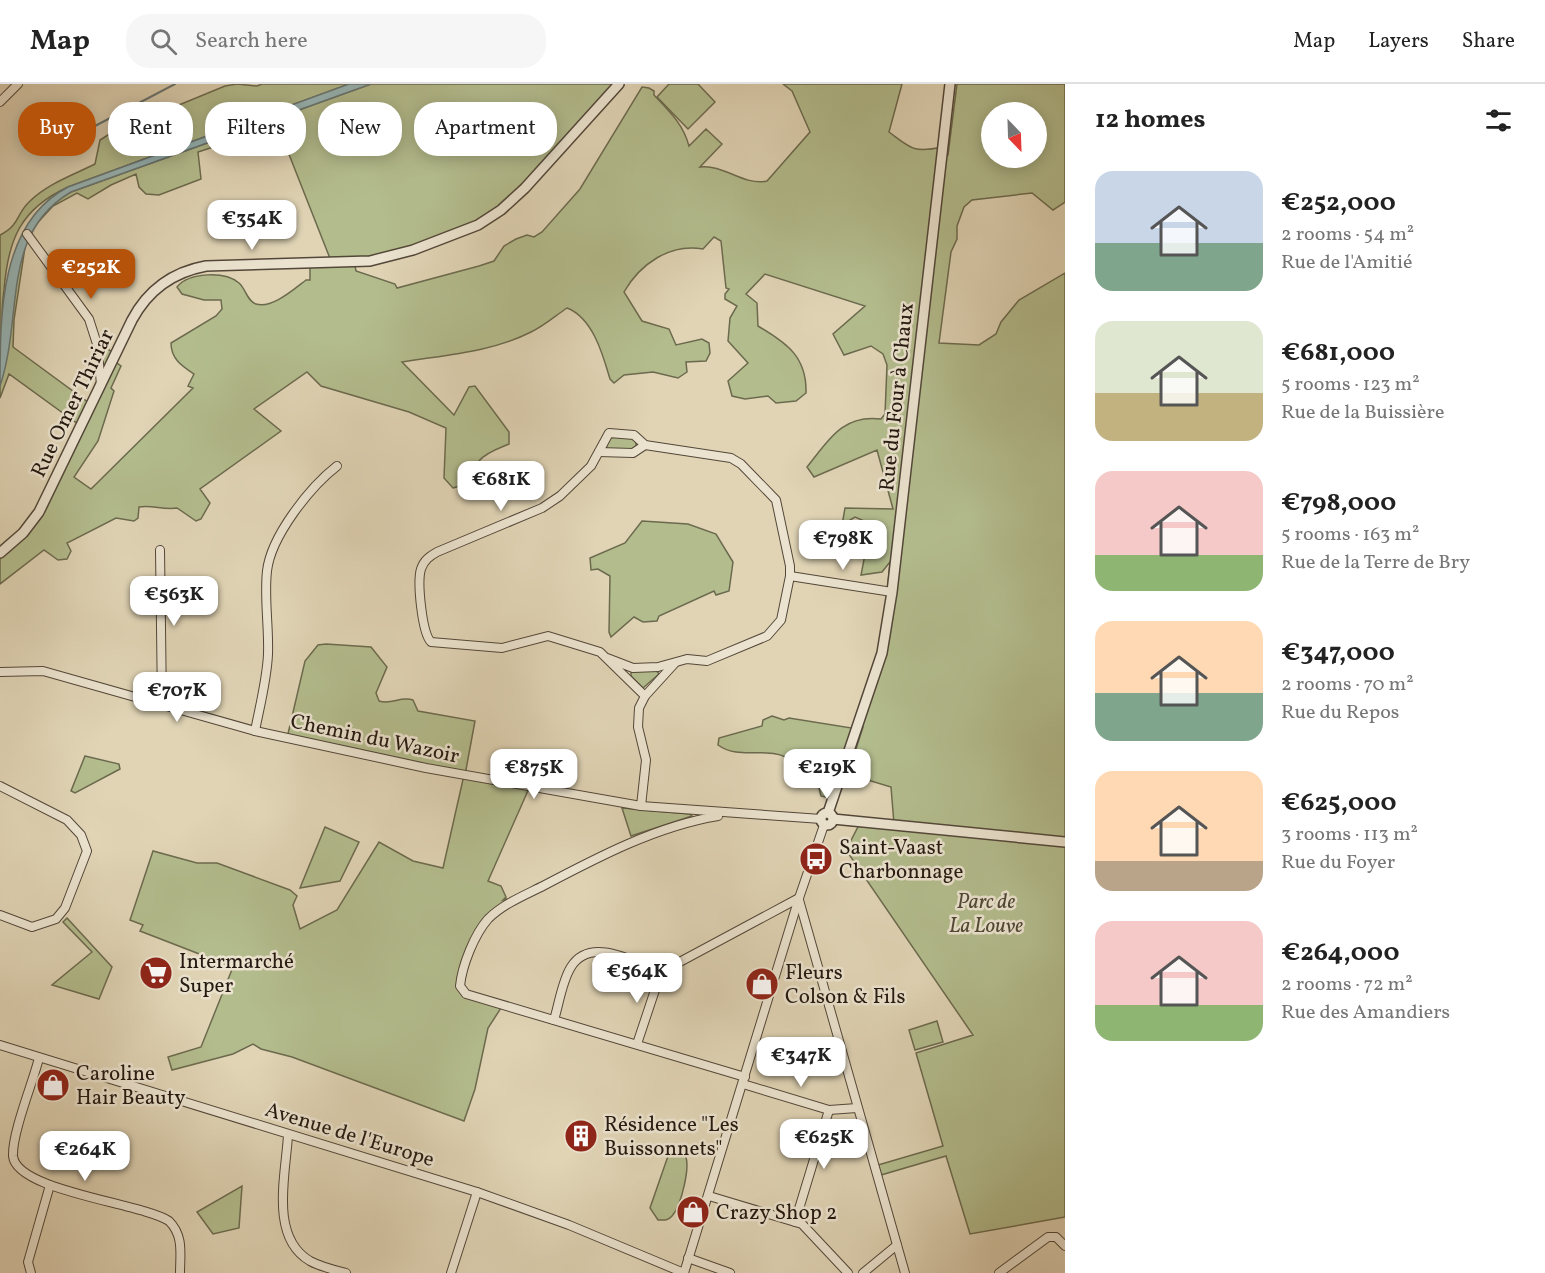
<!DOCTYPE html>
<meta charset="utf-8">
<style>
body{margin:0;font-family:Vollkorn,serif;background:#f6f6f6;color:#222;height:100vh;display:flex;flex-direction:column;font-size:22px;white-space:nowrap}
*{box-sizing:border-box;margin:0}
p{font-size:20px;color:#767676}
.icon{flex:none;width:33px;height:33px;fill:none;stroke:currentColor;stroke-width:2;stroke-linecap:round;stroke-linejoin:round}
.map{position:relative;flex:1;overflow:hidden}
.panel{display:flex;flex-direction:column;background:#fff;width:480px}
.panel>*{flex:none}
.top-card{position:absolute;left:18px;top:18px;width:570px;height:54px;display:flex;gap:12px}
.needle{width:39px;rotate:157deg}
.controls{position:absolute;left:981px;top:18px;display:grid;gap:12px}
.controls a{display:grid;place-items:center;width:66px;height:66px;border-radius:50%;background:#fff;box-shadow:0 3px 15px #0003;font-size:30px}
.price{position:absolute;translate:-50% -51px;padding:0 14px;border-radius:12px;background:#fff;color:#222;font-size:20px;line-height:39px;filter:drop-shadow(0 2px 3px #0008)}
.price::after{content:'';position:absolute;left:50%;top:36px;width:18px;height:14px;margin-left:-9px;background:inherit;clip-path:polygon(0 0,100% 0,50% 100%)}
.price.current{background:#b45309;color:#fff}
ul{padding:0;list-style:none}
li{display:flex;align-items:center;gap:18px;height:150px;padding:0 30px}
li span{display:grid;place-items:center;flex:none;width:168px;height:120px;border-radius:18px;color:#555}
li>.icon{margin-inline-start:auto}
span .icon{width:72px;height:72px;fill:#fffc;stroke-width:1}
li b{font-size:26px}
h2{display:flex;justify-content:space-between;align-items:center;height:72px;padding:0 30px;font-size:26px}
.pill{padding:0 21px;border-radius:24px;background:#fff;box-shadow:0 3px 15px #0003;font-size:21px;line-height:54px}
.pill.current{background:#b45309;color:#fff}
header{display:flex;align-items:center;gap:36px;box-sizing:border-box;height:84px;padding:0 30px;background:#fff;border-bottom:2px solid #e0e0e0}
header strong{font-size:28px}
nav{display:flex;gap:33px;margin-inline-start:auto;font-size:21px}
.search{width:420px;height:54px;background:#f6f6f6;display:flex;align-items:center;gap:15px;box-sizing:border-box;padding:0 21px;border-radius:24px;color:#767676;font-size:22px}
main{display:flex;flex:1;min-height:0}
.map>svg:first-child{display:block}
.green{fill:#b3bc8d;stroke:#6c6a4e;stroke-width:1.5;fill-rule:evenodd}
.water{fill:#97b6b7;stroke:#697774;stroke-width:1.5}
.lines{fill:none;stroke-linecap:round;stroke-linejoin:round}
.stream{stroke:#697774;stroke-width:2}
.minor-casing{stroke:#534739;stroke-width:10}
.tertiary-casing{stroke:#534739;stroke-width:12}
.minor{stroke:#ebe3cf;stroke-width:8}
.tertiary{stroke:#ebe3cf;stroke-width:9}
.labels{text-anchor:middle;stroke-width:5;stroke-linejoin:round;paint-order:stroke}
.street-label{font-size:21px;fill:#241810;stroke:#ebe3cf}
.poi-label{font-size:21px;fill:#241810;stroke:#ebe3cf;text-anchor:start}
.park-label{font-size:21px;font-style:italic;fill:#4f4936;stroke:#ebe3cf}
</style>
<header>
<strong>Map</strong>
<div class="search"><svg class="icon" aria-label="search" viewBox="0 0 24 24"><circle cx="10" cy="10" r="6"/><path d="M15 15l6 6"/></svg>Search here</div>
<nav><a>Map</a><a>Layers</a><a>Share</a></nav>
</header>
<main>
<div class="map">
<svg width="1065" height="1189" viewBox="0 0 1065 1189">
<rect width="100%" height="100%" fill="#e0d4b5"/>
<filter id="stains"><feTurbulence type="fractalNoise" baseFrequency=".00333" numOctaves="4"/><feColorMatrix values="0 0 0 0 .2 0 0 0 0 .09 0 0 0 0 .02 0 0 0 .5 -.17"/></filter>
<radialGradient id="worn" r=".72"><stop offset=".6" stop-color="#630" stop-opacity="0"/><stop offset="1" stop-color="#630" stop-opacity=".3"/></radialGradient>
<g class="green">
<path d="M237,0L257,2L262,0H349L68,103C20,125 8,156 4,206C2,222 0,235 7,251C12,190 8,138 71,108L371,0H619L501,126L441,156L354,177L356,187L395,200L397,204L479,182L494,177L504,162L516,155L527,151L534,153L542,148L580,105L642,3L649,4L654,7V11C670,28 683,40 689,62L706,45L722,60L700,83C724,80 743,102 767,97L810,48L792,7L783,0H902L889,48C912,65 913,69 943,63L942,77L948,71L957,0H1065V118L1053,126L1032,109L972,116L964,123L957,142V155L951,168L939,259L979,261L996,250L1001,238L1019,216L1065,189V1133L970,1150L946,1072L881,1091L878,1081L943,1062L916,969L973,951L846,766L861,737L894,740L891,703L848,690L863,643L859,642L882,569L890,478L882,488L861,491L867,460L873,450L869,439L855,433L842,441L845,424L893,425L877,366L814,393L807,383C828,357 842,330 881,335L885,330L887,281L883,270L871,262L844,271L833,250L865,222L765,190L746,210L757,219L758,242C787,259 807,273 806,309L796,317L776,319L768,312L745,315L732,312L728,297L748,279L728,257L730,234L737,222L725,215V210L729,205L726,204L721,157L714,153L703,165C670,159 640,180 624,208L642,237L669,245L676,261L702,255L709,259L710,269L706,277L686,278L687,288L678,294L653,288L624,291L614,299L610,295C603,271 593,234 567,224C555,232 544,242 531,248C492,268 445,271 402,278L454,331L469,303L475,302L509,348V360C500,364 486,368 479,377C468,391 477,397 453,404L444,394L446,344L409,328L321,302L307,288L254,325L281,347L200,405L210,419L201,435L196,437L177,424C163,426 153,421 139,423L138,434L134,437L116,434L67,459L71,467L67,475L58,476L44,466L0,500V469L23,449L82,343L9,290L0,314V151C21,140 15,131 30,117C47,100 73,91 95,80L100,56L111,49L225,2ZM992,28H1036V74H992ZM279,45L331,177L310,178V196H306C294,205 272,225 256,220C247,217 246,205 239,199C225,187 189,188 177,203L182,210L204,216H221L222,225L216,232L171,259C171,275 182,282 194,290L188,302L193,304L91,405L74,393L98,357L114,307L111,304L121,282L113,276L116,270L109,266L104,252L97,260L101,301L92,321L13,263L14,236L27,150L53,122L77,109L88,115L111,101L136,90L139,103L146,110L159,111L201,95L198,68L259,48L261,52Z"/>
<path d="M669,0H698L715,18L688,45L657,13Z"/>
<path d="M610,352L630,353L636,356V363L633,366L608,365L605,362Z"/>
<path d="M642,437L688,440L716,450L733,478L729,507L716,511L714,507L659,532L657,537L643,538L634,533L611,553L609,548L610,492L598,485L591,486L590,474L625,459Z"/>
<path d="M326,560L371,563L387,583L376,609L379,617C392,621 400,612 413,616L418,627L475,637L465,691L530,702L488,797L501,802L506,813L503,816L507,815L509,821L482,842L460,895L462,906L503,921L488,944L475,1005L464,1037L292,973L261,965L253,960L233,970L172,986L168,973L201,963L233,883L140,847L143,841L130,836L153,767L197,779H217L290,806L297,812L293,821L300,845L337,826L379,758L413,777L443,784L464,691L287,654L305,577L318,561Z"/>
<path d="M656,586L659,590L643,604L631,592V588Z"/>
<path d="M772,632L784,636L789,634L858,645L833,715L821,712L818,700L813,698L800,674C791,678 785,671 776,670C757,666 736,674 718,661L719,654L762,642L763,636Z"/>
<path d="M85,672L119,680L120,685L75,709L71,707Z"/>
<path d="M622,724L690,730L692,732L631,752Z"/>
<path d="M325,743L359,758L340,797L300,804Z"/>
<path d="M67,834L112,883L99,915L52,901L92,868L63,838Z"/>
<path d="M937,937L943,958L915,966L909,946Z"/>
<path d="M679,1068L685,1071C691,1082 681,1122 672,1132C668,1137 663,1136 658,1136L650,1124L668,1072Z"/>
<path d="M242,1102L239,1144L213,1150L197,1128Z"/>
</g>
<path class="water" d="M349,0H371L71,108C0,150 24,230 0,302C0,229 0,138 68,103Z"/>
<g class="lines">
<path class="stream" d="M53,64L175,0"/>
<defs>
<g id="minor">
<path d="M0,18L18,0"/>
<path d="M27,150L89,235L97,260L101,300"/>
<path d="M599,368L633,369L645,361"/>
<path d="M160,466L162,621"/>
<path d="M790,492L892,508"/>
<path d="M607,574L633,584L658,583L687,575L707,577L767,552L781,536L790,492V482L776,416L741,380L731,374L645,361L634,351L609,349L591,382L560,412L542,424L437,468C430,472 424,476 421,485C417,498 422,549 431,558L502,564L548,552L600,568L645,612"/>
<path d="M0,588L43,587L255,647L426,684L641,722L821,735"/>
<path d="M255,647C260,621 267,595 268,570C269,542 264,514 267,487C271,452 310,403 337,382"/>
<path d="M0,702L67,736L81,751L87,767L65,824L56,835L32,843L0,831"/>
<path d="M641,722L646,676L638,643L639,624L645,612L675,579"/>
<path d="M718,732C657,742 598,773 543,802C525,811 503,820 488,835C474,851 462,882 460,902L466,910L745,993"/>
<path d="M799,816L905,1189"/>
<path d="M661,888L799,814"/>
<path d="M554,936C559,920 562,897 571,883C591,851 636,879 661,888"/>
<path d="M637,960L661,888"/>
<path d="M0,961L477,1108L569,1141L684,1189"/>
<path d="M39,974C33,998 12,1049 13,1072C16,1107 141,1119 169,1137C184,1152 180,1170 180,1189"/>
<path d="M743,1000L829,1026L857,1024"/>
<path d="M288,1051C286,1090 269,1153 310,1177C321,1183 334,1186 346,1189"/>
<path d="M709,1112L802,1140L848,1189"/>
<path d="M795,1138L829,1026"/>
<path d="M688,1174L730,1189"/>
<path d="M31,1189L28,1178L50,1101"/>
<path d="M451,1189L477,1108"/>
<path d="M684,1189L799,814L824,741"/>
<path d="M863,1189L897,1161"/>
<path d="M999,1189L1048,1153H1056L1065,1162"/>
</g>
<g id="tertiary">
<path d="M0,469L23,449L39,428L132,236C148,206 173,188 206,182L370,177L413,166L478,141L501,126L525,104L619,0"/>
<circle cx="827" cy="735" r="6"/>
<path d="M828,729L882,569L892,508L950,0"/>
<path d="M833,735L1065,758"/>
</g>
</defs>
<use href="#minor" class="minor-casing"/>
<use href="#tertiary" class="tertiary-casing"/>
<use href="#minor" class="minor"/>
<use href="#tertiary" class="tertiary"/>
</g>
<defs>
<symbol id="bus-disc" viewBox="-11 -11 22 22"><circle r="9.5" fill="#8f2418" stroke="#ebe3cf"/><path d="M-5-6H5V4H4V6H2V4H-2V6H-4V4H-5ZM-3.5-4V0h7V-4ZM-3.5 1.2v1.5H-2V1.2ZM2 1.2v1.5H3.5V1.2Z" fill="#fff"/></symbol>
<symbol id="supermarket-disc" viewBox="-11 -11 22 22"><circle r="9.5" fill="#8f2418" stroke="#ebe3cf"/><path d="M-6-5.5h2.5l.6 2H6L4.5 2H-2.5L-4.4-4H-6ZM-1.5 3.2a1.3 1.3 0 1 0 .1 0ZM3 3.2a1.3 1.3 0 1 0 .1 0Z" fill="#fff"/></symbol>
<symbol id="shop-disc" viewBox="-11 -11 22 22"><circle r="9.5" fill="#8f2418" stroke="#ebe3cf"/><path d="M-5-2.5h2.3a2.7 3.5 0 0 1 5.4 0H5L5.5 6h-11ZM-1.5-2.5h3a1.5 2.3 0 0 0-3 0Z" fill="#fff"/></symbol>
<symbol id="building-disc" viewBox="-11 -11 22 22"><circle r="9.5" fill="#8f2418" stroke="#ebe3cf"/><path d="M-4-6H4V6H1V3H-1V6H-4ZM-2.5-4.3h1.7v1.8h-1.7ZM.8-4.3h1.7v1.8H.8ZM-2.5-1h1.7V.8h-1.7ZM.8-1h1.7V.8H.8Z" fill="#fff"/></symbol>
</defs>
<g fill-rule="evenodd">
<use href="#bus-disc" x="797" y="756" width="38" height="38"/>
<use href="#supermarket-disc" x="137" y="870" width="38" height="38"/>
<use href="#shop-disc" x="743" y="881" width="38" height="38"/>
<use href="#shop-disc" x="34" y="982" width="38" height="38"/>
<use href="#building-disc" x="562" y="1033" width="38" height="38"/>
<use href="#shop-disc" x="674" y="1109" width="38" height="38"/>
</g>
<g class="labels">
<g class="street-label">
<text transform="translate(896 313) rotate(-84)" y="7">Rue du Four à Chaux</text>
<text transform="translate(72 319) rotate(-64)" y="7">Rue Omer Thiriar</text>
<text transform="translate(375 654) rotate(12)" y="7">Chemin du Wazoir</text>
<text transform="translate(350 1050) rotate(17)" y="7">Avenue de l'Europe</text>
</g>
<g class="poi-label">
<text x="839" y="770">Saint-Vaast<tspan x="839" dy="24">Charbonnage</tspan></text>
<text x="179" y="884">Intermarché<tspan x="179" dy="24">Super</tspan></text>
<text x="785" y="895">Fleurs<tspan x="785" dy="24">Colson &amp; Fils</tspan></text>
<text x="76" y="996">Caroline<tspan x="76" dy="24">Hair Beauty</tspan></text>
<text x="604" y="1047">Résidence "Les<tspan x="604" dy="24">Buissonnets"</tspan></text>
<text x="716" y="1135">Crazy Shop 2</text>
</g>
<g class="park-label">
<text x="986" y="824">Parc de<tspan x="986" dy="24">La Louve</tspan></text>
</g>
</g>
<rect width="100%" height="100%" filter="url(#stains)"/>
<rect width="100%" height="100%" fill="url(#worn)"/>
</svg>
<div class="controls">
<a><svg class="needle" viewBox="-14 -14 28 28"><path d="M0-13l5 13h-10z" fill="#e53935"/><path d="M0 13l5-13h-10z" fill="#767676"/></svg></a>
</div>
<b class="price" style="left:252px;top:167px">€354K</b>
<b class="price current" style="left:91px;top:216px">€252K</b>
<b class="price" style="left:501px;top:428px">€681K</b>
<b class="price" style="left:843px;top:487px">€798K</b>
<b class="price" style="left:174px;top:543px">€563K</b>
<b class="price" style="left:177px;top:639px">€707K</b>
<b class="price" style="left:534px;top:716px">€875K</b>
<b class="price" style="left:827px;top:716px">€219K</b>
<b class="price" style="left:637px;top:920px">€564K</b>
<b class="price" style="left:801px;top:1004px">€347K</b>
<b class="price" style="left:824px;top:1086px">€625K</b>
<b class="price" style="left:85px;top:1098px">€264K</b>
<div class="top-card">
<a class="pill current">Buy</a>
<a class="pill">Rent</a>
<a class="pill">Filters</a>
<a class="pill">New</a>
<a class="pill">Apartment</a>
</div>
</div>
<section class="panel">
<h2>12 homes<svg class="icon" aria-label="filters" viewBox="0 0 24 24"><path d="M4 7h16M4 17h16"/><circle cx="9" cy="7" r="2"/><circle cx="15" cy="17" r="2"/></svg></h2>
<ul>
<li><span style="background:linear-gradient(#c9d6e8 60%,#7fa58c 0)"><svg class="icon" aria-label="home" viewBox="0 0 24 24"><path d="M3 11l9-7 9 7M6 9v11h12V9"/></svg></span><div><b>€252,000</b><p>2 rooms · 54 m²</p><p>Rue de l'Amitié</p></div></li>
<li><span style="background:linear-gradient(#dfe7d0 60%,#c2b280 0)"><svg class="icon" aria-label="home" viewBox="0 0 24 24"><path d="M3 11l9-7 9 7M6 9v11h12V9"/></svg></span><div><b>€681,000</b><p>5 rooms · 123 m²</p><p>Rue de la Buissière</p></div></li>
<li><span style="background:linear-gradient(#f6c9c9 70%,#8fb573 0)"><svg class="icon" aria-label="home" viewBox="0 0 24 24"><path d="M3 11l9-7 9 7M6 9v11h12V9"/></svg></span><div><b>€798,000</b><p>5 rooms · 163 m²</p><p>Rue de la Terre de Bry</p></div></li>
<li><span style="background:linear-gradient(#ffd9b3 60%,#7fa58c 0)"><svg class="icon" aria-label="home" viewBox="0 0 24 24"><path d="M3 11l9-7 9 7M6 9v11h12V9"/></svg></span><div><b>€347,000</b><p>2 rooms · 70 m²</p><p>Rue du Repos</p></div></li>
<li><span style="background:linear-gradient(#ffd9b3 75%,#b9a48a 0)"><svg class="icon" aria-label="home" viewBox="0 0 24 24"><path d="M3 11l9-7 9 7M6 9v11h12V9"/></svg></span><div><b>€625,000</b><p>3 rooms · 113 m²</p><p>Rue du Foyer</p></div></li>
<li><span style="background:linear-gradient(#f6c9c9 70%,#8fb573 0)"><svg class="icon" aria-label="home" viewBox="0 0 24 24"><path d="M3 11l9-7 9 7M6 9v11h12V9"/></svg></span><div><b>€264,000</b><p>2 rooms · 72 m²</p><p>Rue des Amandiers</p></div></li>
</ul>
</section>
</main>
